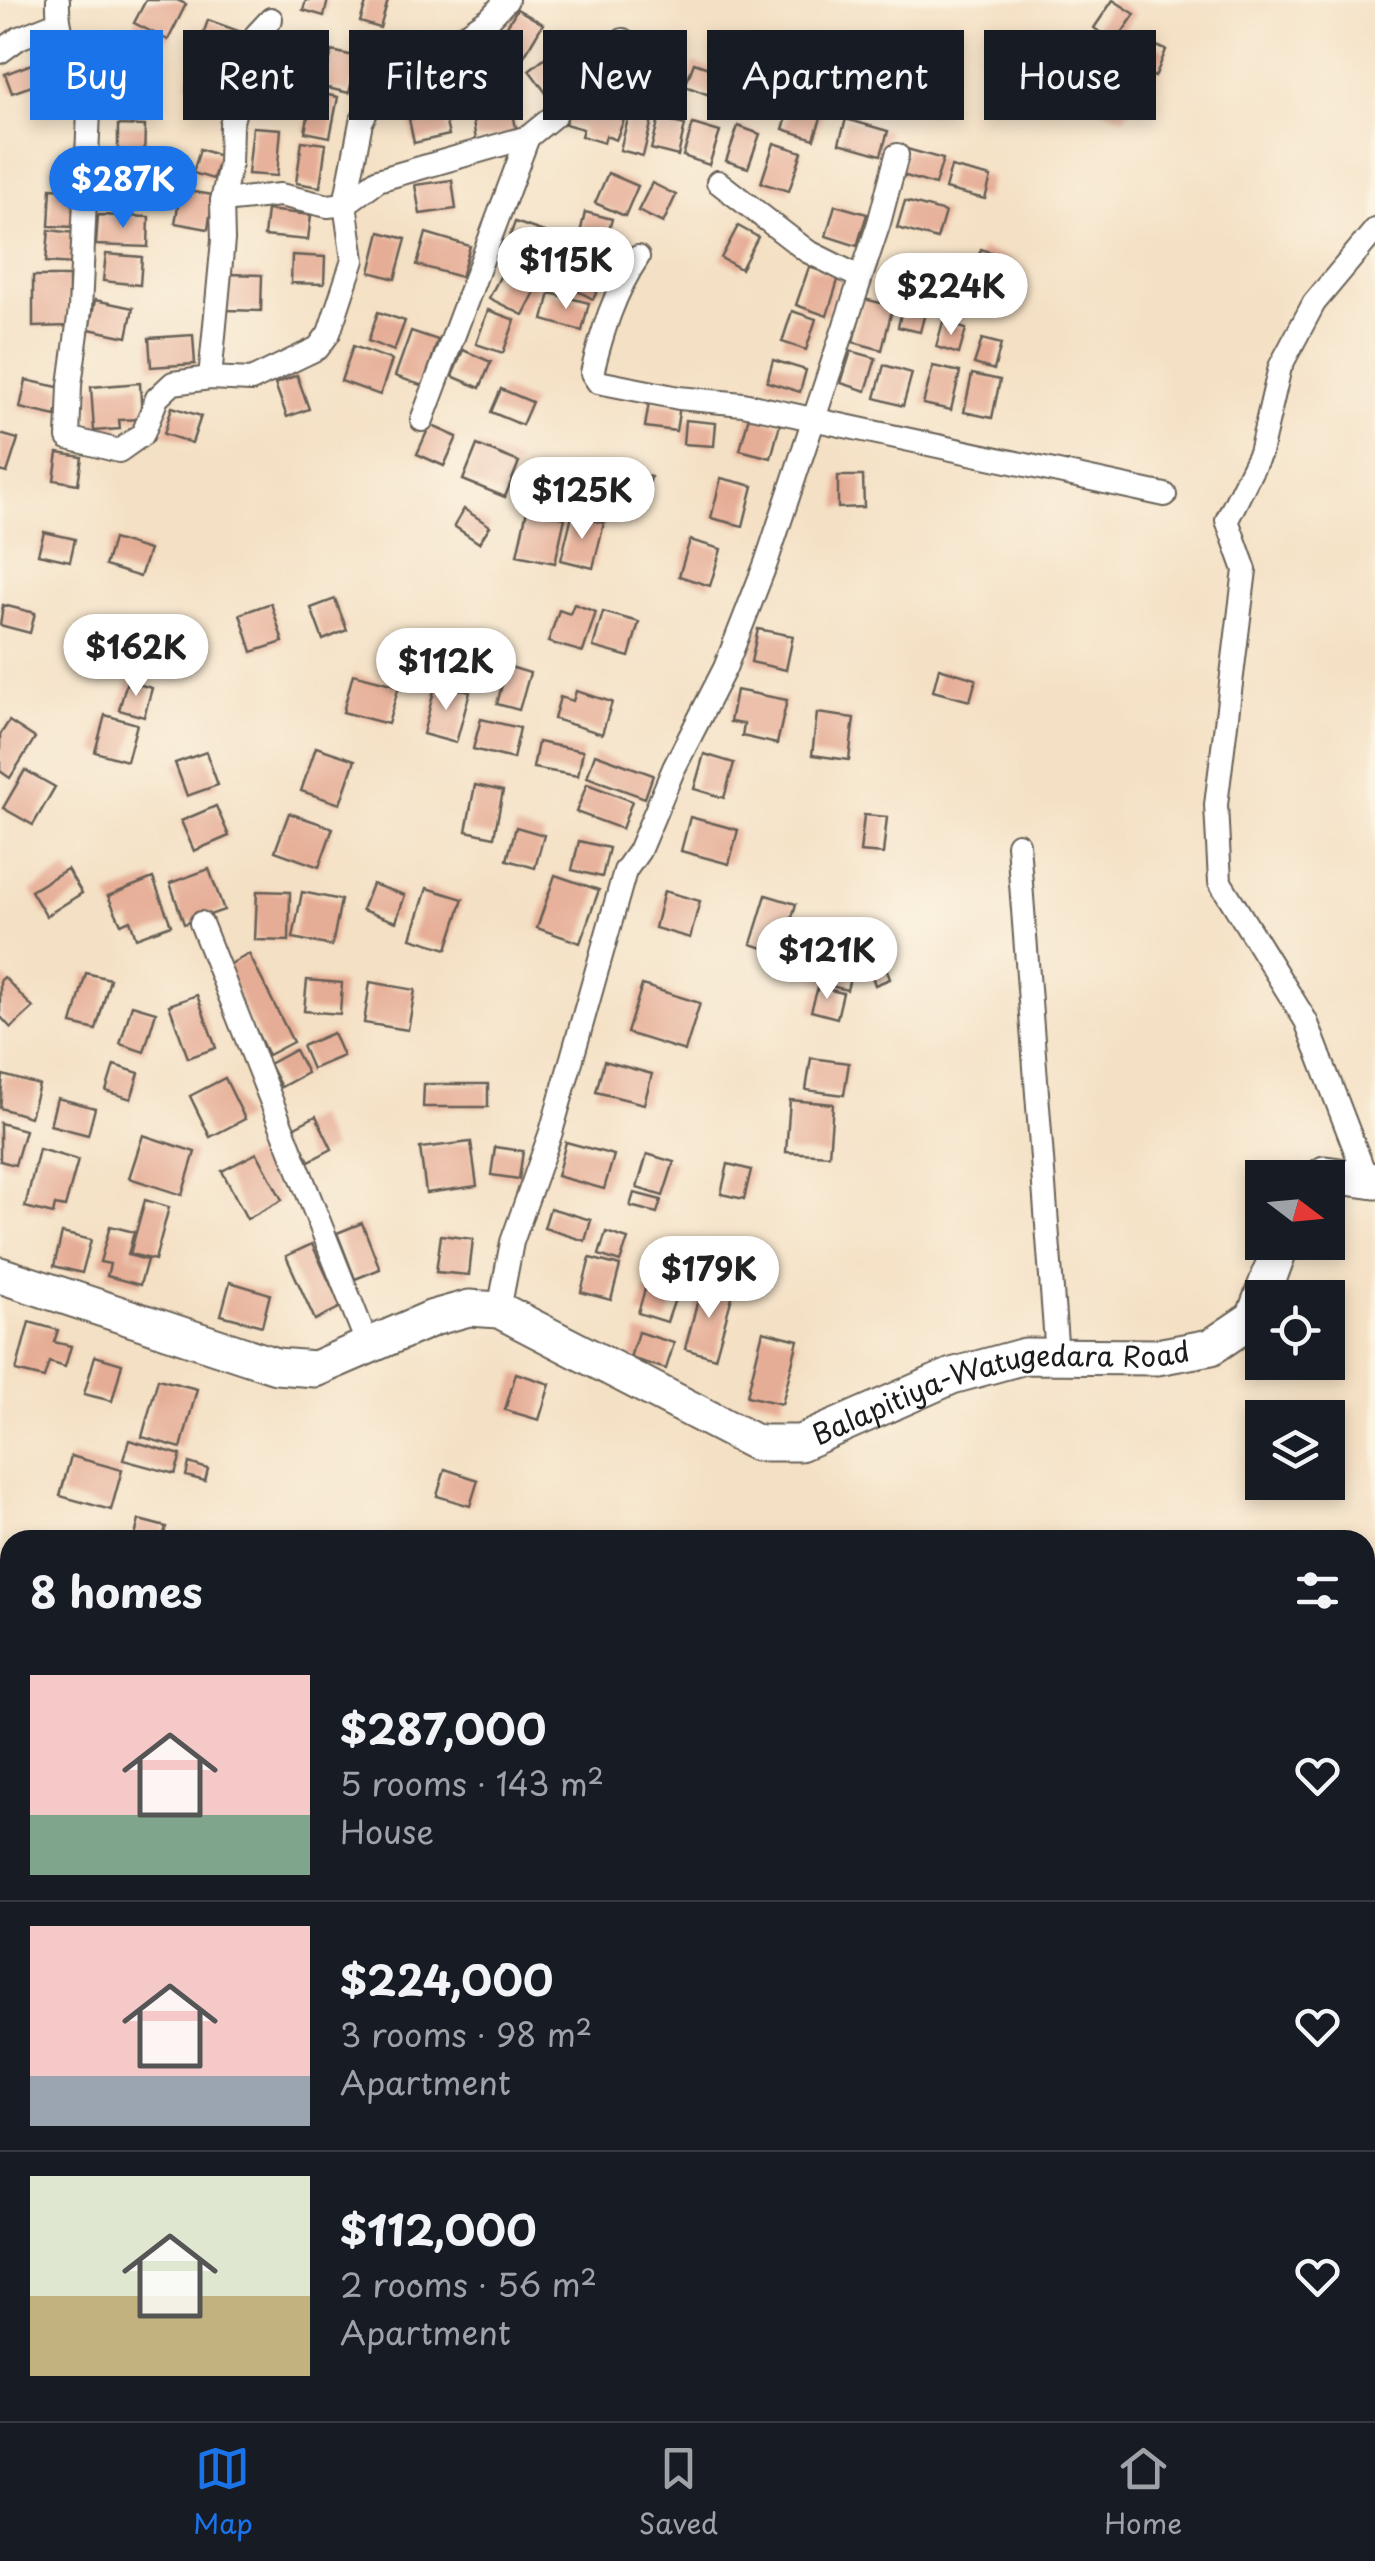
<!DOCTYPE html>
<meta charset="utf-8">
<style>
body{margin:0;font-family:"Playpen Sans",sans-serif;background:#242831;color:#f1f3f6;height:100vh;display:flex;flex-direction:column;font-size:38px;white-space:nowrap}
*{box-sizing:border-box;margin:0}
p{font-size:32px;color:#9ea1a6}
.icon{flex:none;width:55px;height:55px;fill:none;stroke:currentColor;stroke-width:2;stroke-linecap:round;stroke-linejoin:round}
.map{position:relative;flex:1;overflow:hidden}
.side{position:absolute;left:0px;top:1530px;width:1375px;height:892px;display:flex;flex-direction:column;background:#171b24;border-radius:30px 30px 0 0;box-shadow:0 5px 15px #0003}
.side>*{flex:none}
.top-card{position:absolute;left:30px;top:30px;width:1315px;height:90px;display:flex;gap:20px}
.needle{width:65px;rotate:106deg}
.tools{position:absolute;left:1245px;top:1160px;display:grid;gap:20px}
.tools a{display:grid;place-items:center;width:100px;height:100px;border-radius:0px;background:#171b24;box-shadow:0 5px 15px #0003;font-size:50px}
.price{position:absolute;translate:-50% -85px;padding:0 22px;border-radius:35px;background:#fff;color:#222;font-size:32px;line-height:65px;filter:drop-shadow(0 2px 5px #0008)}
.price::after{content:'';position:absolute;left:50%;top:60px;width:30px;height:22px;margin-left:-15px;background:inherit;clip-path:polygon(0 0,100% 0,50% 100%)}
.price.active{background:#1a73e8;color:#fff}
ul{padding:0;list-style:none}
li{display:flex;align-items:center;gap:30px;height:250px;padding:0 30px}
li+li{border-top:2px solid #363941}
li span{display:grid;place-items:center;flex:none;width:280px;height:200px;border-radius:0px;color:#555}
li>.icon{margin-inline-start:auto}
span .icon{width:120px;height:120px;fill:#fffc;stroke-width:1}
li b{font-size:42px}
h2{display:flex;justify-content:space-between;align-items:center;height:120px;padding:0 30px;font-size:42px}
.chip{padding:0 35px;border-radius:0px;background:#171b24;box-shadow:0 5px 15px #0003;font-size:35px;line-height:90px}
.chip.active{background:#1a73e8;color:#fff}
.menu{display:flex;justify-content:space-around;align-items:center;height:140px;border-top:2px solid #363941;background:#171b24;font-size:28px;color:#9ea1a6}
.menu a{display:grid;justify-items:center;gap:5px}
.menu .active{color:#1a73e8}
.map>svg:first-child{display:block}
.building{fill:#e6ad96}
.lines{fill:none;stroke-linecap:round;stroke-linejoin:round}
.street-casing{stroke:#686157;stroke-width:26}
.primary-casing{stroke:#686157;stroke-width:39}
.street{stroke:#fff;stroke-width:22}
.primary{stroke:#fff;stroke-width:35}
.labels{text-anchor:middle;stroke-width:8;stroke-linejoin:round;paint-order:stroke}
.street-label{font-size:28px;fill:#1c1c1c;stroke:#fcf5e5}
</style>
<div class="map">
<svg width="1375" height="2421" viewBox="0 0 1375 2421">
<rect width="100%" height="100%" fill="#fcf5e5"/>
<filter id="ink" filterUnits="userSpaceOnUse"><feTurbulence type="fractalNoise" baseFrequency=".01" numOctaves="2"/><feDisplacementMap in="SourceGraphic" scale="20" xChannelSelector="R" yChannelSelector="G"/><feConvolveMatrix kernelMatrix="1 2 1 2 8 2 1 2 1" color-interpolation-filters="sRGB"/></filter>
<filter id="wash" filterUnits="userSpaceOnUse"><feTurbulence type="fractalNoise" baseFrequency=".0048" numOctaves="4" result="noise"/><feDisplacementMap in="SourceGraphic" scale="40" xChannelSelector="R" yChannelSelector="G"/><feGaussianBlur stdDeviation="2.25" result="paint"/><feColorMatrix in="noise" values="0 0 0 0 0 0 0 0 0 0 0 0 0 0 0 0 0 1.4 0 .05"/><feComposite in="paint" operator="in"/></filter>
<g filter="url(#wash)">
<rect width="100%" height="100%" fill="#f4e0c4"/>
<g id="blocks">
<g class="building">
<path d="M146,0H177L186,4L168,40L134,23Z"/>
<path d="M306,0H328L324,16L303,10Z"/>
<path d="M367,0H388L380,28L360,22Z"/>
<path d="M1113,0L1135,14L1115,43L1094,28Z"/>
<path d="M517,9L543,24L524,56L498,41Z"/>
<path d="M208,20L244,33L237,53L201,40Z"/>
<path d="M1000,35L1023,47L1008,77L985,65Z"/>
<path d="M1138,38L1166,50L1155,77L1127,65Z"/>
<path d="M261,43L310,55L303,86L254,74Z"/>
<path d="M557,48L578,74L549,97L529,70Z"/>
<path d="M332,51L358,57L349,93L323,87Z"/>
<path d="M1068,52L1099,62L1090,92L1058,82Z"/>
<path d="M195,55L230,66L222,94L187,84Z"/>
<path d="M50,57L57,77L12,93L5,74Z"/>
<path d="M609,61L640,70L632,99L600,90Z"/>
<path d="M694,63L729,75L720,99L685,86Z"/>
<path d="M435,64L444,84L413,98L404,78Z"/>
<path d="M470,67L479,93L454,102L444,76Z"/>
<path d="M743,74L776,85L769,106L736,94Z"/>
<path d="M916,78L943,91L931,115L904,103Z"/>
<path d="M1113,84L1135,93L1125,118L1103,110Z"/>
<path d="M796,90L827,100L814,139L783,129Z"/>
<path d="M313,92L338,97L330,137L305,132Z"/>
<path d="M574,95L615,107L613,113L625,117L616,140L606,136L604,143L581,136L583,129L565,124Z"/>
<path d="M511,103L517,133L476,140L471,110Z"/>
<path d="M443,112L449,135L414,143L409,119Z"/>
<path d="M629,115L652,120L643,156L620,150Z"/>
<path d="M659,119L685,125L678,156L651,149Z"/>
<path d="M846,119L888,131L881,155L839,143Z"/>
<path d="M693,124L720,132L709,165L683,156Z"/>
<path d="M118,125L145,126L144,162H118Z"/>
<path d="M738,126L760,134L748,168L726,161Z"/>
<path d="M253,127L281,129L277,176L248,174Z"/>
<path d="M302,141L326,144L320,187L296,183Z"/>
<path d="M774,143L802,152L789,191L761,183Z"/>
<path d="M200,149L220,156L213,179L193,173Z"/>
<path d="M907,149L943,159L935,185L899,174Z"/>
<path d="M951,167L991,177L985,199L945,189Z"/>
<path d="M608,173L638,186L625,216L595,203Z"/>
<path d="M109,174H153V202L109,203Z"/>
<path d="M452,180L456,209L420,214L415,185Z"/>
<path d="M652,183L676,195L663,223L638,211Z"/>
<path d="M51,188L78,190L76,227L49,226Z"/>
<path d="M181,190L213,195L208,229L175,223Z"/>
<path d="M905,201L945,212L937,239L897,228Z"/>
<path d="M835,205L867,214L857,246L826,236Z"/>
<path d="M267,210L311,215L308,240L264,236Z"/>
<path d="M585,212L612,219L604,249L578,242Z"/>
<path d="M98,215L149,217L148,247L96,245Z"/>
<path d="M515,222L547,233L534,270L502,258Z"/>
<path d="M738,226L758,237L741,269L721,258Z"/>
<path d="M49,230L75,233L73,264L46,262Z"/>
<path d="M380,232L406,239L395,279L370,272Z"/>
<path d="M426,233L470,246L461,277L417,265Z"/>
<path d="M981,249L1012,260L1002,289L971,278Z"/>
<path d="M576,252L609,269L593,299L561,282Z"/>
<path d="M106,254L142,257L140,285L103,281Z"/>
<path d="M292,255L325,257L324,284L291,283Z"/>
<path d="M809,267L839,277L827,316L796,305Z"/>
<path d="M504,269L538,286L523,315L489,298Z"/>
<path d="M228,274L262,275L261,311L227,310Z"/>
<path d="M33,276H69V326L33,327Z"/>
<path d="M906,292L929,297L920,332L898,327Z"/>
<path d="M550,293L589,303L582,331L543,320Z"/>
<path d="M864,299L893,306L882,350L853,342Z"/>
<path d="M95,300L133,308L127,337L89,329Z"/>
<path d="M488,310L515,320L503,353L476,344Z"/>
<path d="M792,311L816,319L806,350L782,342Z"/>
<path d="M378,312L405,321L394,351L368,341Z"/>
<path d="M943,322L966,329L959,354L936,347Z"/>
<path d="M411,331L438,340L423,386L395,376Z"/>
<path d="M193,335L195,364L151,367L149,338Z"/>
<path d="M982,339L1001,344L994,370L974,364Z"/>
<path d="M353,346L392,360L380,395L341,381Z"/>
<path d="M463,350L491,362L480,388L452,376Z"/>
<path d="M851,351L876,358L866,391L841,383Z"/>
<path d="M773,360L806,370L800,392L767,382Z"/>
<path d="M884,365L912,373L903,406L875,398Z"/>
<path d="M933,366L960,372L951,410L923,404Z"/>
<path d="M972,374L1000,380L992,418L964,412Z"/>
<path d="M297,375L309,409L287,417L275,384Z"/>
<path d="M26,380L62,388L56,416L20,408Z"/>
<path d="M140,383L142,419L119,420L120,429L94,431L91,387Z"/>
<path d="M501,389L532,402L522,425L491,412Z"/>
<path d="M649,402L680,406L676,431L645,427Z"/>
<path d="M172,407L201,416L192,443L164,434Z"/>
<path d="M749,416L780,424L771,458L740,450Z"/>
<path d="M685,420L716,423L714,446L683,444Z"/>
<path d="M430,425L457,437L444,466L417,454Z"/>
<path d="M0,434L18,439L7,473L0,471Z"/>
<path d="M477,445L519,462L505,497L463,480Z"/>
<path d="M58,453L82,457L78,484L54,480Z"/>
<path d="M626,470L651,477L642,512L617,505Z"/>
<path d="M838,476H863L864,507L838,508Z"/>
<path d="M721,478L753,486L743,526L711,518Z"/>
<path d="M464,509L490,526L479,543L454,526Z"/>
<path d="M527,510L565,518L555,563L517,555Z"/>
<path d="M572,515L604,523L593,568L561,560Z"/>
<path d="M44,532L75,539L70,561L38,554Z"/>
<path d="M113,539L149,550L140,577L105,566Z"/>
<path d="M690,540L721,549L710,586L679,576Z"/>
<path d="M335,599L347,630L323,640L311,608Z"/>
<path d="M271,603L283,642L252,652L240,614Z"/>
<path d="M574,604L596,612L583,652L548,642L559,610L570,614Z"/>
<path d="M3,605L35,613L30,633L0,625Z"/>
<path d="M603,612L639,622L629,657L593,647Z"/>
<path d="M758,629L793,636L786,670L751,662Z"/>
<path d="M507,666L530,673L519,710L497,704Z"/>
<path d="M939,668L976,679L970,701L933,691Z"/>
<path d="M353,674L399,686L388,724L343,712Z"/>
<path d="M127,681L152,688L144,717L119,710Z"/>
<path d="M436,683L470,692L456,743L423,734Z"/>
<path d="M736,690L787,700L777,744L742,736L744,724L730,722Z"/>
<path d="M576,691L612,702L602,734L554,719L560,697L573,701Z"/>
<path d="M817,713L854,718L849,760L812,755Z"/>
<path d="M105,715L137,724L127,761L95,752Z"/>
<path d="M481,719L520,728L513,759L473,749Z"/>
<path d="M9,721L35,738L10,778L0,771V735Z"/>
<path d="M538,742L583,751L578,776L533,768Z"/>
<path d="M316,747L355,760L340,804L301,791Z"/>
<path d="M206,752L218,785L187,796L175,763Z"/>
<path d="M595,754L653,775L645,798L587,777Z"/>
<path d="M704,754L734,763L724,798L694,789Z"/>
<path d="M25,770L55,787L33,825L3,808Z"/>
<path d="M587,784L632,801L622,829L576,812Z"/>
<path d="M475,785L503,791L494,837L466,831Z"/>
<path d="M216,806L229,836L194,851L181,821Z"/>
<path d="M289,813L333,828L319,867L275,851Z"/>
<path d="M864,815L887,817L883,854L860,852Z"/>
<path d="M690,817L738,830L729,864L681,851Z"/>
<path d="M516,827L544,835L535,868L507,860Z"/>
<path d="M579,841L609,848L602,877L572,870Z"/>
<path d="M67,869L82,893L46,916L31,891Z"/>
<path d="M209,869L224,910L184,924L170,883Z"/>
<path d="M555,875L599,890L580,943L537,928Z"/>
<path d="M153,878L171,925L136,938L130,920L121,924L108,896Z"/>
<path d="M372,884L405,895L396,922L362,910Z"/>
<path d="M427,888L463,899L447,949L411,938Z"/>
<path d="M257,891L290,892L289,941L255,940Z"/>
<path d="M664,891L700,901L690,938L655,928Z"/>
<path d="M302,892L341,900L332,946L293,938Z"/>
<path d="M766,895L796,904L781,954L751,944Z"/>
<path d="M249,954L293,1042L268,1055L225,967Z"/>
<path d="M883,958L890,979L875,985L868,964Z"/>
<path d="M819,965L851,974L847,990L815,982Z"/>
<path d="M86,973L110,979L96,1030L72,1024Z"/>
<path d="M4,977L33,1008L11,1028L0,1016V981Z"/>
<path d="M307,980L342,983L340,1014L304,1011Z"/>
<path d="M370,982L415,990L408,1030L364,1023Z"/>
<path d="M642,985L700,1003L685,1051L627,1033Z"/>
<path d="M818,987L843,993L837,1018L811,1011Z"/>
<path d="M197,995L216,1048L188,1058L169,1005Z"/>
<path d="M132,1005L156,1012L144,1052L120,1044Z"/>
<path d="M333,1033L343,1056L312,1069L302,1046Z"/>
<path d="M295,1050L307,1073L281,1087L269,1064Z"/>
<path d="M811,1058L849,1063L844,1095L806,1090Z"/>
<path d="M604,1061L652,1074L644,1104L596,1092Z"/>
<path d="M114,1065L139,1073L131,1099L106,1091Z"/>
<path d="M3,1075L39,1085L30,1117L0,1108Z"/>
<path d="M225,1078L245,1119L210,1137L190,1096Z"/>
<path d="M424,1084H488V1107H423Z"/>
<path d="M57,1098L95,1108L88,1135L50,1125Z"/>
<path d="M790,1100L833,1104L829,1155L786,1152Z"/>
<path d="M316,1116L332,1149L309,1161L293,1128Z"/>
<path d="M0,1123L25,1130L15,1165L0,1161Z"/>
<path d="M143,1135L195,1152L182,1195L129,1178Z"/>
<path d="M471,1142L477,1186L426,1193L420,1148Z"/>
<path d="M566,1142L614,1155L604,1189L557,1176Z"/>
<path d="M495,1147L523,1151L519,1179L491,1175Z"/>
<path d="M39,1149L78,1160L65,1207L55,1205L53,1214L25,1207Z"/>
<path d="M257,1153L282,1200L247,1219L222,1171Z"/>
<path d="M647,1154L674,1162L663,1196L637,1188Z"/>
<path d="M728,1164L751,1170L744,1199L721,1194Z"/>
<path d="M634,1193L661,1200L657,1213L630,1206Z"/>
<path d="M145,1200L169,1207L155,1260L130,1254Z"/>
<path d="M550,1208L591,1220L585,1241L544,1228Z"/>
<path d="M362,1223L380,1269L355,1279L337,1233Z"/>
<path d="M110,1226L134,1232L128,1255L147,1260L140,1285L107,1276L110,1264L100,1262Z"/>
<path d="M606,1232L628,1239L620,1262L599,1255Z"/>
<path d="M62,1233L91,1240L82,1273L54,1266Z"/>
<path d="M441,1235L473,1239L469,1275L436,1272Z"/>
<path d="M312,1244L341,1307L315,1320L286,1256Z"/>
<path d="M590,1258L620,1266L611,1300L581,1292Z"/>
<path d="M230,1282L270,1294L262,1326L221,1315Z"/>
<path d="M702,1284L733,1293L715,1358L685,1349Z"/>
<path d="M645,1289L675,1299L667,1322L638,1313Z"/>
<path d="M29,1322L58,1330L54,1342L71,1346L65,1367L49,1362L44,1378L16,1371Z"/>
<path d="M763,1331L798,1340L782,1404L747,1396Z"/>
<path d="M638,1332L674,1343L666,1369L630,1358Z"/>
<path d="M95,1356L122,1364L112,1401L84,1394Z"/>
<path d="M516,1373L550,1384L539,1420L505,1410Z"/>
<path d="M158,1379L197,1389L181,1448L142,1437Z"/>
<path d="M129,1440L181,1455L175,1474L123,1460Z"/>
<path d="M71,1456L122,1470L111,1510L60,1496Z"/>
<path d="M189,1463L208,1469L205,1481L186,1476Z"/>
<path d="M445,1469L478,1480L470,1506L437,1496Z"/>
<path d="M139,1520L166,1527L162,1540H134Z"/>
<path d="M0,1816L10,1825V1861H0Z"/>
<path d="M0,2369L4,2370L7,2415L0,2414Z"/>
<path d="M66,2412H112L120,2415L118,2421H64Z"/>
<path d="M434,2412H478L476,2421H444L433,2417Z"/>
</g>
</g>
</g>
<g filter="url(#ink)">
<use href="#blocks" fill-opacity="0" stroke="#686157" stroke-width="2.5"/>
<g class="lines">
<defs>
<g id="street">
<path d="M58,0C56,39 79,75 89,112L80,310L70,385L68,438L119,451L143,434L157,398L173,383L210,378L251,380L318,348L329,333L353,260L345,204L361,122L381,84L406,58L455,42L490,18L507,0"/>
<path d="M0,52L19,38L57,23"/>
<path d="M718,182L807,251L859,277"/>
<path d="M222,201L280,195L328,206L345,204L378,180L528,137L554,116L576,85L623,40"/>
<path d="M638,257C614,293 602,332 592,373L598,382L679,398L743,404L1165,495"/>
<path d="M210,378L223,240L222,201L230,165L231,125L256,35L271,19"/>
<path d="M422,420L528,137"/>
<path d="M1018,844L1057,1356"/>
<path d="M201,923L367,1343"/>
<path d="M1367,1180L1306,1021L1220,882L1216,805L1245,570L1227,520L1260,453L1280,367L1314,303L1375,230"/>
<path d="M499,1310L512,1242L551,1132L625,871L639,851L674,768L725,668L766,563L879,223L897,155"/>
<path d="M0,1901L10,1902"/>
<path d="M1369,2208L1375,2189"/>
<path d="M593,2421L596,2412"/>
<path d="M1221,2421L1224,2412"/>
</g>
<g id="primary">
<path d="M1320,1178L1325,1174L1375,1181"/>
<path id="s1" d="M0,1275L276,1366L315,1369L433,1318L469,1308L499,1310L756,1443H800L952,1376L1025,1356L1157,1357L1211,1347L1254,1318L1282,1242"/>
</g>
</defs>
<use href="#street" class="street-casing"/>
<use href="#primary" class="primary-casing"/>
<use href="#street" class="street"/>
<use href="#primary" class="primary"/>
</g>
</g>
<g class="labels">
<g class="street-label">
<text dy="10" stroke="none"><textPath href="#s1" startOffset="1070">Balapitiya-Watugedara Road</textPath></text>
</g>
</g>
</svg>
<div class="tools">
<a><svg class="needle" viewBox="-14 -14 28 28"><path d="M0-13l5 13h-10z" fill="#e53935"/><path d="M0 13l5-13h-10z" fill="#9ea1a6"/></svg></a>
<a><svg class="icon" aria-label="locate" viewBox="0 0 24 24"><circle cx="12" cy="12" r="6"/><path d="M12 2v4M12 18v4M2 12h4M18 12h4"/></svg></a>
<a><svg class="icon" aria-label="layers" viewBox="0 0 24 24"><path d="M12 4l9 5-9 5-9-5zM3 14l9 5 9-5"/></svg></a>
</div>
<b class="price active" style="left:123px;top:231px">$287K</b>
<b class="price" style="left:566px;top:312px">$115K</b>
<b class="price" style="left:951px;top:338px">$224K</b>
<b class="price" style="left:582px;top:542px">$125K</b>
<b class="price" style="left:136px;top:699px">$162K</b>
<b class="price" style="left:446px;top:713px">$112K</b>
<b class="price" style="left:827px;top:1002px">$121K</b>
<b class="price" style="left:709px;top:1321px">$179K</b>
<div class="top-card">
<a class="chip active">Buy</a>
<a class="chip">Rent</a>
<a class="chip">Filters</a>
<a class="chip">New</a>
<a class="chip">Apartment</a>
<a class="chip">House</a>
</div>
<section class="side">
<h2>8 homes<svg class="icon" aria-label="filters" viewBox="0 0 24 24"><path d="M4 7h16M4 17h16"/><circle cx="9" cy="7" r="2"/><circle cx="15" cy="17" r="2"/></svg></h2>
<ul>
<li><span style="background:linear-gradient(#f6c9c9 70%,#7fa58c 0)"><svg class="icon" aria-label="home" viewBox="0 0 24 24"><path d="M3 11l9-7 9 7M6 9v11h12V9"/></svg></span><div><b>$287,000</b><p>5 rooms · 143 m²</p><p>House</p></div><svg class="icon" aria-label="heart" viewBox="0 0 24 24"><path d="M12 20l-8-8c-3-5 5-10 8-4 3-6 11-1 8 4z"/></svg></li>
<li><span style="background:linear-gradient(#f6c9c9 75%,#9aa5b1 0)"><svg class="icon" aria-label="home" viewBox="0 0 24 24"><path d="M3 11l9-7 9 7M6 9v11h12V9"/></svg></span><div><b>$224,000</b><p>3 rooms · 98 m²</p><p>Apartment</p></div><svg class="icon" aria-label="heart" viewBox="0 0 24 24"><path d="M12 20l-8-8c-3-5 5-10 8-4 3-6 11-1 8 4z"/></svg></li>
<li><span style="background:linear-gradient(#dfe7d0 60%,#c2b280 0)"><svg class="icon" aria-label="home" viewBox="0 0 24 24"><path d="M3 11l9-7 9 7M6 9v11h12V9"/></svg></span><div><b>$112,000</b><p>2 rooms · 56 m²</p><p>Apartment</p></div><svg class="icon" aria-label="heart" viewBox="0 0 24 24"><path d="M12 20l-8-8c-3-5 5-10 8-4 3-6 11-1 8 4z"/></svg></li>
</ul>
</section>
</div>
<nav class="menu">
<a class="active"><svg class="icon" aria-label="map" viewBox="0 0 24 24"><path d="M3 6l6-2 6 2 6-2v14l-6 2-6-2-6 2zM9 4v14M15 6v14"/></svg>Map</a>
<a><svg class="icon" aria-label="saved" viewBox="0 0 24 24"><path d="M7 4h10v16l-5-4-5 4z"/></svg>Saved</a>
<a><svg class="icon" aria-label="home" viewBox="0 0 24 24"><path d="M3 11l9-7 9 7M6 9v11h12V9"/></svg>Home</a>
</nav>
